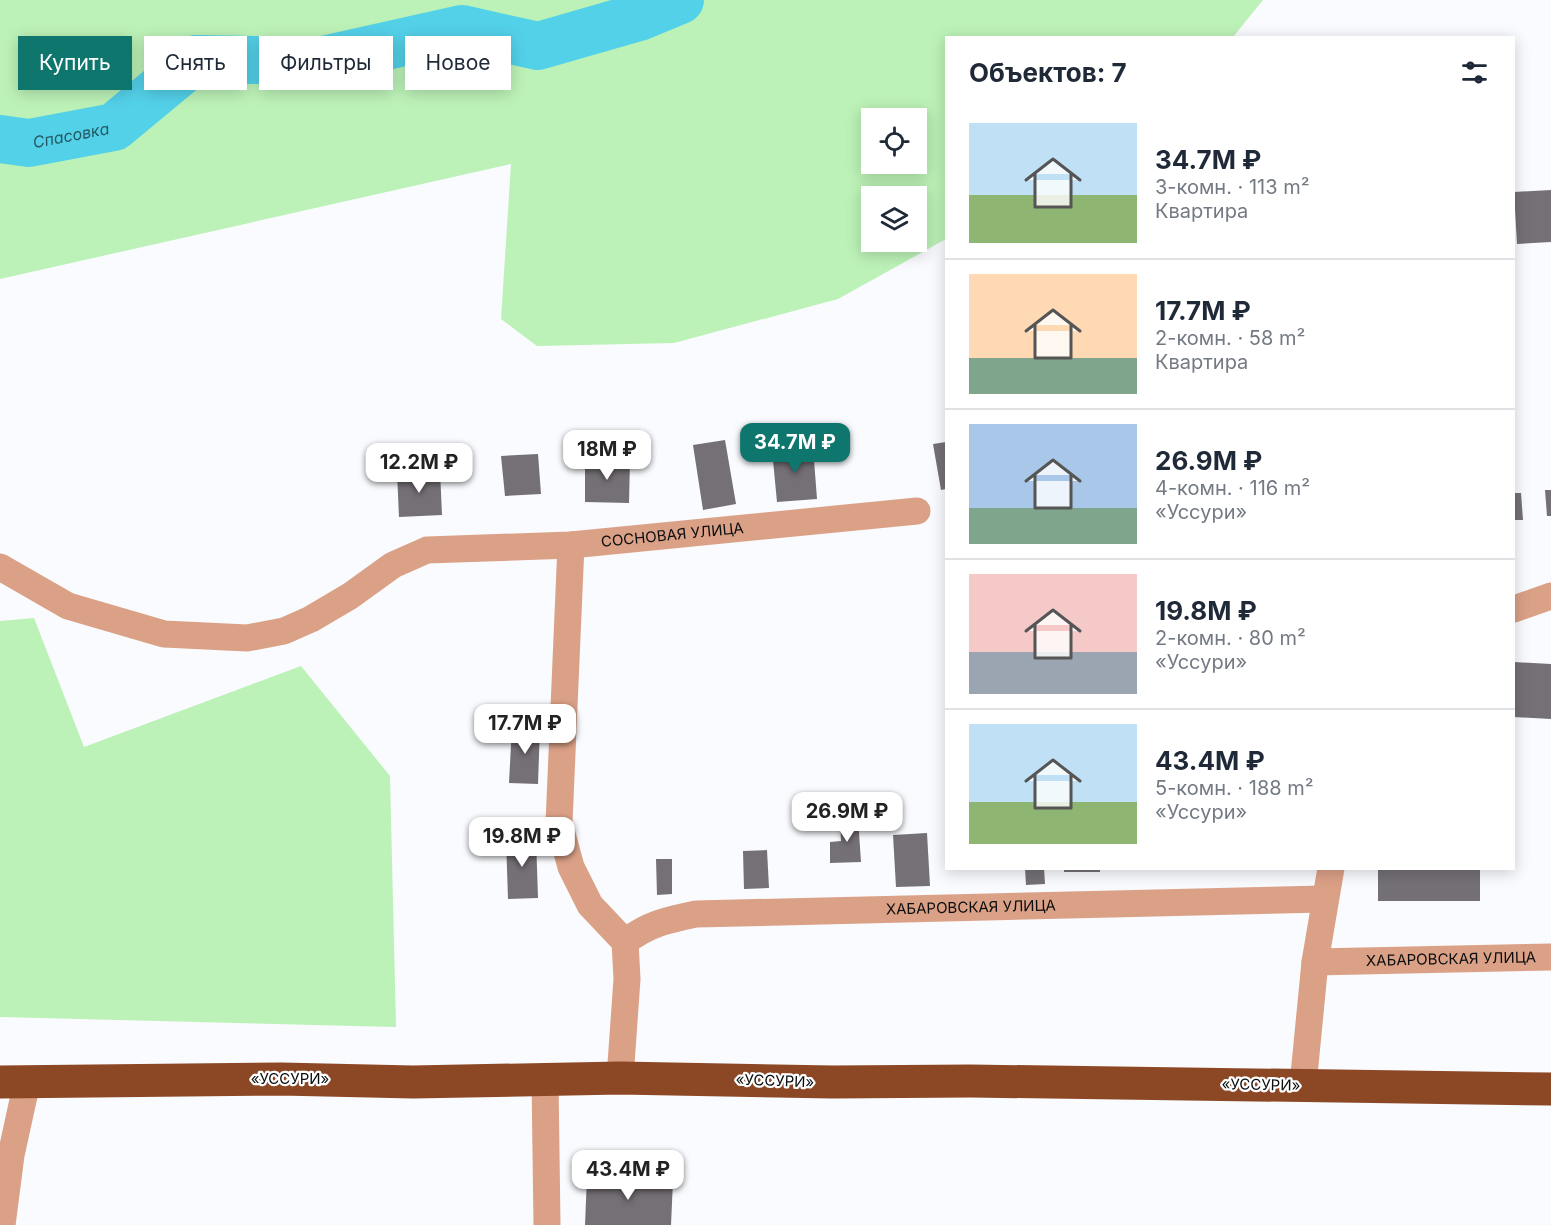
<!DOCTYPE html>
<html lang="ru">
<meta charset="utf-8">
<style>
body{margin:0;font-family:Inter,sans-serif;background:#f2f2f3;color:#1f2937;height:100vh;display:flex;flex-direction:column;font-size:22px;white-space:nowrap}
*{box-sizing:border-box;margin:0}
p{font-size:20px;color:#747a83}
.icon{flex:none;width:33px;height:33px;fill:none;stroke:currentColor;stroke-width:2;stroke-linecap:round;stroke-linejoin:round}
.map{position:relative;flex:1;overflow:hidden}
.panel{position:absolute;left:945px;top:36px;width:570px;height:834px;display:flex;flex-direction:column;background:#fff;border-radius:0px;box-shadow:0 3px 15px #0003}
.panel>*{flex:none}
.banner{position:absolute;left:18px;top:36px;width:570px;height:54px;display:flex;gap:12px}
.fabs{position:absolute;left:861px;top:108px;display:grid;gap:12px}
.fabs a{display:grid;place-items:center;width:66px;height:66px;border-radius:0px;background:#fff;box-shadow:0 3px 15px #0003;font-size:30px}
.price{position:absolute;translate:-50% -51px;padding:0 14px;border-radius:12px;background:#fff;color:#222;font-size:20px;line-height:39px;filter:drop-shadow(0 2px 3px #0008)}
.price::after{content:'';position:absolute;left:50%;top:36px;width:18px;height:14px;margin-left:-9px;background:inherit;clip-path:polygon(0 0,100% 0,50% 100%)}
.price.on{background:#0f766e;color:#fff}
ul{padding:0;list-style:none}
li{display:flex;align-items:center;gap:18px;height:150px;padding:0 24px}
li+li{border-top:2px solid #e0e1e3}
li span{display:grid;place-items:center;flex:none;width:168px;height:120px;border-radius:0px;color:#555}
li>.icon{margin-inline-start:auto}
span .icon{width:72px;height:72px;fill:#fffc;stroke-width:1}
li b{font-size:26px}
h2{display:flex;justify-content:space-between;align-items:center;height:72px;padding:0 24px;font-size:26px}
.tag{padding:0 21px;border-radius:0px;background:#fff;box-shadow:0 3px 15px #0003;font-size:21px;line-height:54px}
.tag.on{background:#0f766e;color:#fff}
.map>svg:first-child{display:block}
.green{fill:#bcf2b7;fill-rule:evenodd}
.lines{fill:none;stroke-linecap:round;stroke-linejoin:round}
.river{stroke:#53d1e9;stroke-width:48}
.building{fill:#757076}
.minor{stroke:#dba187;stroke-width:27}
.highway{stroke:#8c4724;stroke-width:33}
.labels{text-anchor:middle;stroke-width:4.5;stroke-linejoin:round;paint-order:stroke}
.street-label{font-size:15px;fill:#0a0c0e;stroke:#fff}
.water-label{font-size:16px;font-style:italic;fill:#255a64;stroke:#fff}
</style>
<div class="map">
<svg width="1551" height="1225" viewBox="0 0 1551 1225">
<rect width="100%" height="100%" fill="#f9fbfe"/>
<g class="green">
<path d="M0,0H1263L1233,37L946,38V239L838,299L674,343L537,346L501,319L511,164L0,279ZM872,118H916V164H872ZM872,196H916V242H872Z"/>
<path d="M34,618L84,747L301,666L390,776L396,1027L0,1017V621Z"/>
</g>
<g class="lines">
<path class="river" id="s1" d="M0,139L29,143L114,127L196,59L319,61L462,29L538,46L639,17L680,0"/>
</g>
<g class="building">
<path d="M1551,190V242L1517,244L1514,192Z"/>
<path d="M725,440L736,504L703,510L693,445Z"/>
<path d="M946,442V489L941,490L933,444Z"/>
<path d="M813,447L817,499L777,502L772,450Z"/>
<path d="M538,454L541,494L505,496L501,456Z"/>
<path d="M585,459L630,460L629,503L585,502Z"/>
<path d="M440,470L442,515L399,517L397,472Z"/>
<path d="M1545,490H1551V516H1547Z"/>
<path d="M1514,493H1521L1523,520H1514Z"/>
<path d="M1514,662L1551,664V719L1514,717Z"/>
<path d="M512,726L540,727L538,784L509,783Z"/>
<path d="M858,818L861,862L830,863V842L841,841L840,819Z"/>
<path d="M927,833L930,886L896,887L893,835Z"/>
<path d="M536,838L538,898L508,899L506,839Z"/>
<path d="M767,850L769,888L744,889L743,851Z"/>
<path d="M656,859H672V894L657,895Z"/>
<path d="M1025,868H1044L1045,884L1026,885Z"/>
<rect x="1064" y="868" width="36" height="4"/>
<rect x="1378" y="868" width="102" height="33"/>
<path d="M587,1176L673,1180L671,1225H585Z"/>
</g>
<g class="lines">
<g class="minor">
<path d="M571,545L559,823L571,867L590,905L625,942L627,979L620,1078"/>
<path id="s2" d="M0,567L68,606L164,634L247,638L284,631L311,619L350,596L393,565L427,550L571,545L917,511"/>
<path d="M1514,609L1551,596"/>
<path id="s3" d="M625,942C648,924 667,920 696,914L1324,899"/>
<path id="s4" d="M1315,962L1551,957"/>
<path d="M545,1080L547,1225"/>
<path d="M1303,1085L1315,962L1331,868"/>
<path d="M2,1225L11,1155L27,1082"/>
</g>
<path class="highway" d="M0,1082L281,1079L413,1082L620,1078L833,1082L971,1081L1551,1089"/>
</g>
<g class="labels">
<g class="street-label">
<text dy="5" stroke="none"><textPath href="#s2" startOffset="710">СОСНОВАЯ УЛИЦА</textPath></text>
<text dy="5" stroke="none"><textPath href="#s3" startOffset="352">ХАБАРОВСКАЯ УЛИЦА</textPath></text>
<text dy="5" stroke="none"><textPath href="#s4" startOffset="136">ХАБАРОВСКАЯ УЛИЦА</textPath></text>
<text x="290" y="1084">«УССУРИ»</text>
<text transform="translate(775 1081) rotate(2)" y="5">«УССУРИ»</text>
<text transform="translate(1261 1085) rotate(1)" y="5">«УССУРИ»</text>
</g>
<g class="water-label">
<text dy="6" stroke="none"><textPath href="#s1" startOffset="72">Спасовка</textPath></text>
</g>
</g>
</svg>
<div class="fabs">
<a><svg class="icon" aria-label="locate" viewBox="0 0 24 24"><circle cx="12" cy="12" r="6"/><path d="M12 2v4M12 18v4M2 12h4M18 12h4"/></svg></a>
<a><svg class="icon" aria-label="layers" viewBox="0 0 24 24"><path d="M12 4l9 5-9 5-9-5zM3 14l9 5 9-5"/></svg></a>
</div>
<b class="price on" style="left:795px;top:474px">34.7M ₽</b>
<b class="price" style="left:607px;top:481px">18M ₽</b>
<b class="price" style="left:419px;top:494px">12.2M ₽</b>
<b class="price" style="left:525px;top:755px">17.7M ₽</b>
<b class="price" style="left:847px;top:843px">26.9M ₽</b>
<b class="price" style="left:522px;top:868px">19.8M ₽</b>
<b class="price" style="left:628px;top:1201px">43.4M ₽</b>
<div class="banner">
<a class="tag on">Купить</a>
<a class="tag">Снять</a>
<a class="tag">Фильтры</a>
<a class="tag">Новое</a>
</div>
<section class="panel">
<h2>Объектов: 7<svg class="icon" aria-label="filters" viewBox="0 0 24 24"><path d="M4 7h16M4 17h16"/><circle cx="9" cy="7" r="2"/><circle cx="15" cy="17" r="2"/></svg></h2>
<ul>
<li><span style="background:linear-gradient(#bfe0f5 60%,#8fb573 0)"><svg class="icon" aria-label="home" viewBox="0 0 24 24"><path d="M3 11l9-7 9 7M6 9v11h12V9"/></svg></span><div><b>34.7M ₽</b><p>3-комн. · 113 m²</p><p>Квартира</p></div></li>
<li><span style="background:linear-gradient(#ffd9b3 70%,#7fa58c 0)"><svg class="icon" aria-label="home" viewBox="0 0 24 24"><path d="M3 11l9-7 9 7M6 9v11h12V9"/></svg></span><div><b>17.7M ₽</b><p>2-комн. · 58 m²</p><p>Квартира</p></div></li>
<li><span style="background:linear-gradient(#a9c7e8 70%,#7fa58c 0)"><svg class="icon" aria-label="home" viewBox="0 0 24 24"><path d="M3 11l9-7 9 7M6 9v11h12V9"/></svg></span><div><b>26.9M ₽</b><p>4-комн. · 116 m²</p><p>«Уссури»</p></div></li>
<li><span style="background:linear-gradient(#f6c9c9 65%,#9aa5b1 0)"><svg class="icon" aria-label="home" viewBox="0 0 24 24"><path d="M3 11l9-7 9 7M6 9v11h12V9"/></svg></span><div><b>19.8M ₽</b><p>2-комн. · 80 m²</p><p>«Уссури»</p></div></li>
<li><span style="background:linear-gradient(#bfe0f5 65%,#8fb573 0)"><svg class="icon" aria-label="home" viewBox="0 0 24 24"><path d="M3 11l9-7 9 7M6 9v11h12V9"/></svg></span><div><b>43.4M ₽</b><p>5-комн. · 188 m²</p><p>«Уссури»</p></div></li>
</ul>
</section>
</div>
